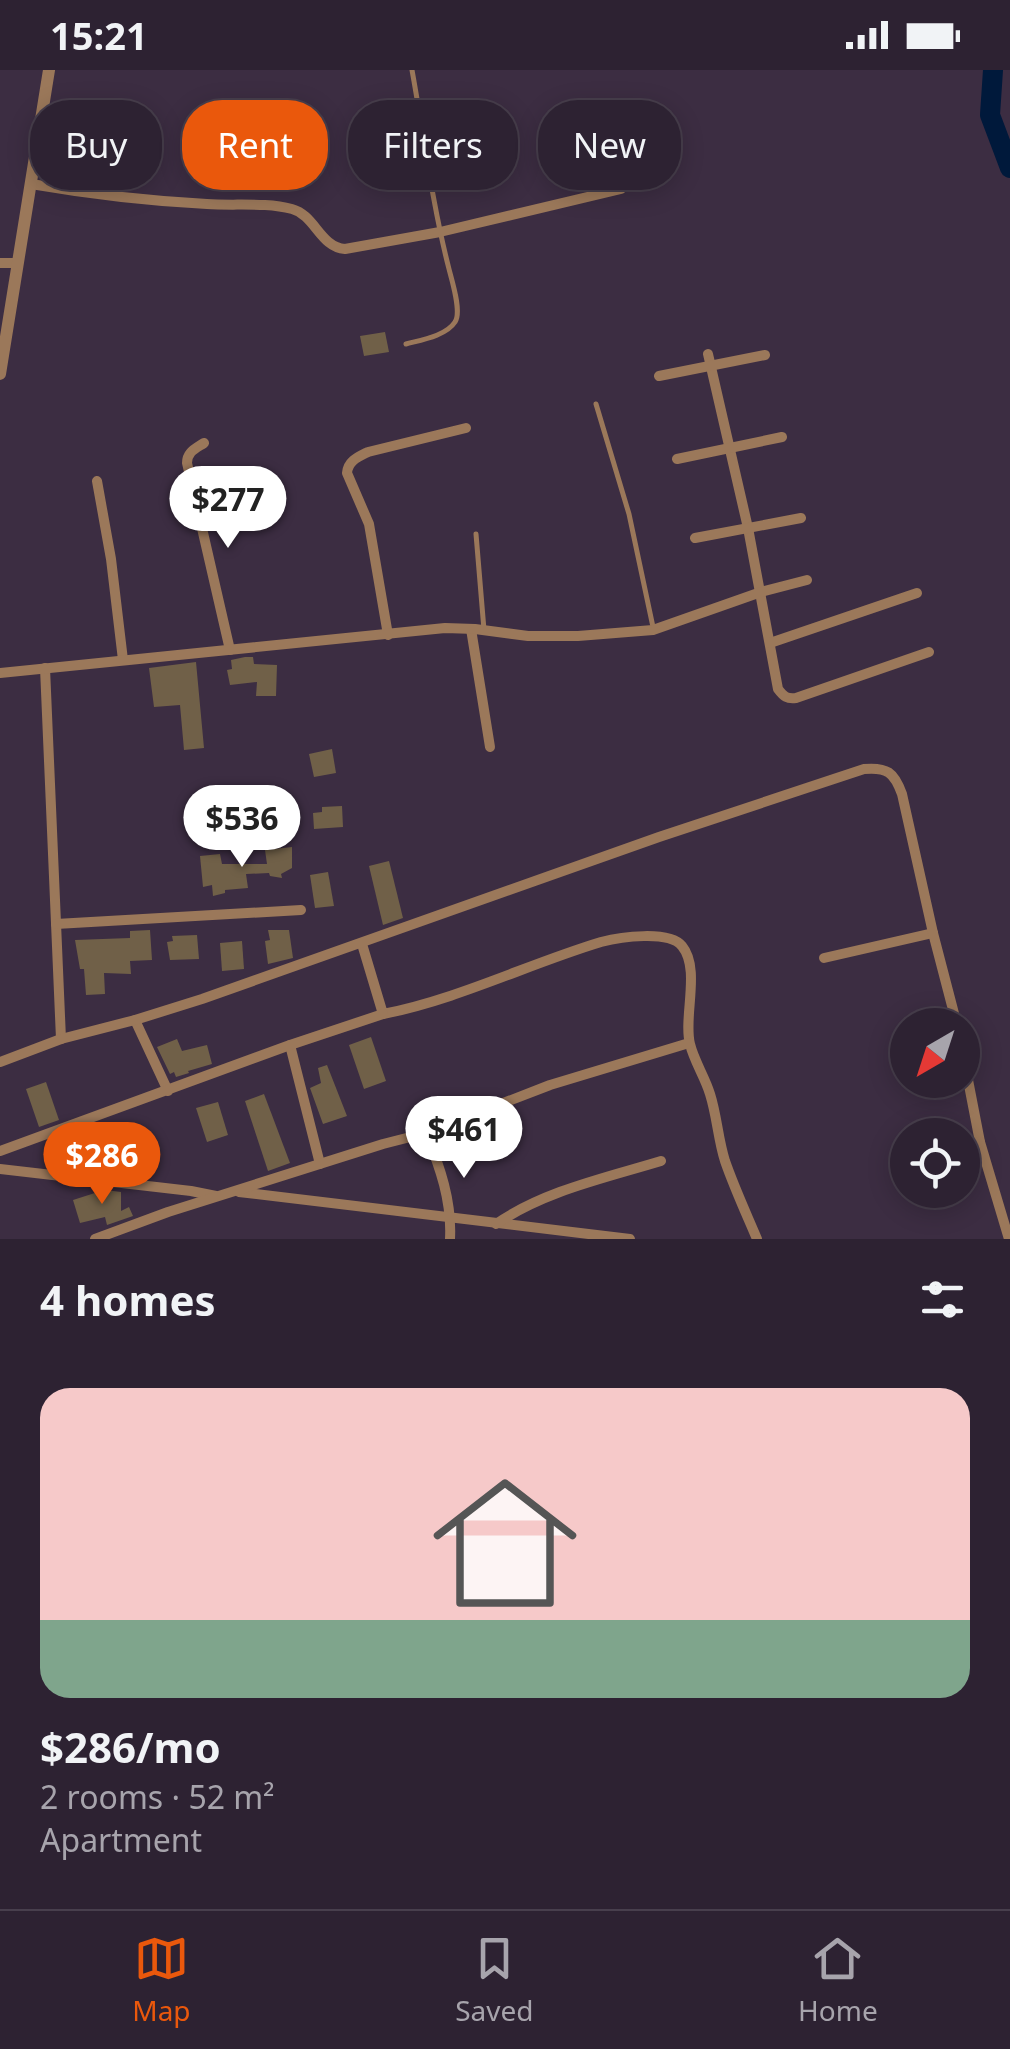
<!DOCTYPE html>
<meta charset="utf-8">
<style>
body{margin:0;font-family:"Noto Sans",sans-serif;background:#392f3e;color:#f1f3f6;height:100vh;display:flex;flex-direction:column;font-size:38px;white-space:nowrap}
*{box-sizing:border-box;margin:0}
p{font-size:32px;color:#a7a4ac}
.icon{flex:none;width:55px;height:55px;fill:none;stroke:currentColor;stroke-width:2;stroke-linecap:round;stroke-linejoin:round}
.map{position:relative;height:1169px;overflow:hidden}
.panel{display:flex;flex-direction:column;background:#2d2232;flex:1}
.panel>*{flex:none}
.top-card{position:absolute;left:30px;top:30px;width:950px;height:90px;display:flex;gap:20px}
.needle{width:65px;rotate:219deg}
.buttons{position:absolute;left:890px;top:938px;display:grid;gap:20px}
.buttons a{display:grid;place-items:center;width:90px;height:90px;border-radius:50%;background:#2d2232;box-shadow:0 5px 25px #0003,0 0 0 2px #483f4d;font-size:50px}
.price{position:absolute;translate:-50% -85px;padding:0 22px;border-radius:35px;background:#fff;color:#222;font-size:32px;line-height:65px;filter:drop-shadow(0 2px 5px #0008)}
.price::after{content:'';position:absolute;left:50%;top:60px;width:30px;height:22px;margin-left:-15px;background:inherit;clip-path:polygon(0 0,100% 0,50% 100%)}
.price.on{background:#ea580c;color:#fff}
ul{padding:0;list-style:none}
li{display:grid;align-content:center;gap:20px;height:530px;padding:0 40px}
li+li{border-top:2px solid #483f4d}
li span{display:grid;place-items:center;height:310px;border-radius:30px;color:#555}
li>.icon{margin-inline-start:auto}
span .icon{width:180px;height:180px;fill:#fffc;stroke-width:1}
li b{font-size:42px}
h2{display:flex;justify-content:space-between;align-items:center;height:120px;padding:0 40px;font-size:42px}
.chip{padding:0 35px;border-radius:40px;background:#2d2232;box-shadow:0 5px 25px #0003,0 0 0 2px #483f4d;font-size:35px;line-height:90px}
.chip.on{background:#ea580c;color:#fff}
.status{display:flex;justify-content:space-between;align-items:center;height:70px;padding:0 50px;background:#2d2232;direction:ltr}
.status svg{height:28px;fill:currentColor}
.menu{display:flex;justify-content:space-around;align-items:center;height:140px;border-top:2px solid #483f4d;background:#2d2232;font-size:28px;color:#a7a4ac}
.menu a{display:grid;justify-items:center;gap:5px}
.menu .on{color:#ea580c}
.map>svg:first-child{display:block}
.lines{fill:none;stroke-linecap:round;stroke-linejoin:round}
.river{stroke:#00193b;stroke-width:20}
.building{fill:#706048}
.service{stroke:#9b785a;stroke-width:5}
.minor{stroke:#9b785a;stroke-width:10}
.tertiary{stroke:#9b785a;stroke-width:12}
</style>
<div class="status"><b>15:21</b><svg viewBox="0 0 49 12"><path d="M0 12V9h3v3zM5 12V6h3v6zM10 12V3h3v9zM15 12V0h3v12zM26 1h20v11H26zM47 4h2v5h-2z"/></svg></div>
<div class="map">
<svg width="1010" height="1169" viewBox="0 0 1010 1169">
<rect width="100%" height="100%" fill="#3c2d42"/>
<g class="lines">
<path class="river" d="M993,0L990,45L1010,98"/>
</g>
<g class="building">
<path d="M385,262L389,282L364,286L360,266Z"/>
<path d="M245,587H253L254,594L277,595L276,626H256L257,612L230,615L227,600L232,599L231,590Z"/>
<path d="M196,592L204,678L184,680L180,635L154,637L149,598Z"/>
<path d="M332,679L336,703L314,707L309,684Z"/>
<path d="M342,736L343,757L314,759L313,743L322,742V737Z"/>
<path d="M292,777V798L281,804L282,808L270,806L269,803L246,804L248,818L225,820V823L213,826L212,815L203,817L200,786L220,784L222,794H267L265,780Z"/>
<path d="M389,791L403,848L383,855L369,796Z"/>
<path d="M328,802L334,836L315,838L310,805Z"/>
<path d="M150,860L152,890L130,891L131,904L104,903L105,924L86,925L84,899H80L75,870L130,868V861Z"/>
<path d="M268,860H289L293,888L268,894L265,871L270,870Z"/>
<path d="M197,865L199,889L170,890L167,872L173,871L172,866Z"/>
<path d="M242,871L244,899L222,901L220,873Z"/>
<path d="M371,967L386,1011L364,1019L349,975Z"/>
<path d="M177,969L182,981L207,975L212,994L188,1001L189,1003L176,1007L174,1002L170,1004L157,977Z"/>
<path d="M327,995L347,1046L323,1054L310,1018L321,1013L318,998Z"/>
<path d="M46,1012L59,1050L39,1057L26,1019Z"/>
<path d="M264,1024L290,1093L268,1101L245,1031Z"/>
<path d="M218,1032L228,1065L207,1072L196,1038Z"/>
<path d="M98,1119L121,1122V1141L129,1137L133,1146L107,1155L105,1147L80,1153L73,1130L98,1122Z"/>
</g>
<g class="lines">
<g class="service">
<path d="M406,274C421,270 446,266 455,252C462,242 452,211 449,199C432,133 424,66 412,0"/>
<path d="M596,334L629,444L653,557"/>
<path d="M476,464L484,560"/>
</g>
<g class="minor">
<path d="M31,114C89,124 148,131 207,134C235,136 265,132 292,139C315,145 320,177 345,179L440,162L621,119L629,103L621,37"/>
<path d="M0,193H18"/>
<path d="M708,284L748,458L778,619C784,627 787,629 796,628L929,582"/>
<path d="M659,306L765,285"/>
<path d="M204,373C195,379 187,382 187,393L230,580"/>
<path d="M677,389L782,367"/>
<path d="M97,411L111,489L123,590"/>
<path d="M695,468L801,448"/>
<path d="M471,559L490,677"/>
<path d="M388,565L369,454L347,403C348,391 358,387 368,382L466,358"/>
<path d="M770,573L917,523"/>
<path d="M45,598L61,969"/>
<path d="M0,603L445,558L475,559L528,566H578L653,560L761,522L807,510"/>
<path d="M56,854L301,840"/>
<path d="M362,874L383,944C459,929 528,894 601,872C620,867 669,860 682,876C701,899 683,947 690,974C694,991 705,1007 710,1024C717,1046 718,1069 725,1091C734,1117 746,1143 757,1169"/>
<path d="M824,888L933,863"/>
<path d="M135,950L168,1021"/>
<path d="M290,975L320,1094"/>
<path d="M962,979L980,1072L1009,1169"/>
<path d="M0,992L61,969L135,950L202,929L659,767L864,699C887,697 894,702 902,724L933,863L957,955"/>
<path d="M426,1063C440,1097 452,1131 450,1169"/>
<path d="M962,1075L980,1072"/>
<path d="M0,1081L290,975L383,944"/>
<path d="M900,1083L908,1082"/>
<path d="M0,1099L191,1121L216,1126"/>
<path d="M239,1122L630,1169"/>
<path d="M496,1154C544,1121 605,1108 661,1091"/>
<path d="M95,1169L168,1142L383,1074L426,1063L550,1015L689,973"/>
</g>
<path class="tertiary" d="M0,304L49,0"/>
</g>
</svg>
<div class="buttons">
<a><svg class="needle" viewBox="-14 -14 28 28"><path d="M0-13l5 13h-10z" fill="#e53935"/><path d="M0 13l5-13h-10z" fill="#a7a4ac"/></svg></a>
<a><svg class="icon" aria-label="locate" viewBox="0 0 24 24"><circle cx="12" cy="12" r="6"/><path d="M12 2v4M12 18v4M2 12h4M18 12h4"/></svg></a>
</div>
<b class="price" style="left:228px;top:481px">$277</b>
<b class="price" style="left:242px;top:800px">$536</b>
<b class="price" style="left:464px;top:1111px">$461</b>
<b class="price on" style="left:102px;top:1137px">$286</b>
<div class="top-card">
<a class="chip">Buy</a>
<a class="chip on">Rent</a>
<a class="chip">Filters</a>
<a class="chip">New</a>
</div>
</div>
<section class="panel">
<h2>4 homes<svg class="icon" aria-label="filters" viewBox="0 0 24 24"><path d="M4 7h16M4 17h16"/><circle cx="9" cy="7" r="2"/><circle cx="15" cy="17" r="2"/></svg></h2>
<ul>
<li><span style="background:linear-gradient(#f6c9c9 75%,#7fa58c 0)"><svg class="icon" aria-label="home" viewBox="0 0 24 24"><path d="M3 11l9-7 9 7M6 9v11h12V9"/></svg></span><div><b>$286/mo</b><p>2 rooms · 52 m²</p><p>Apartment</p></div></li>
</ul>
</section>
<nav class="menu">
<a class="on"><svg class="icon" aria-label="map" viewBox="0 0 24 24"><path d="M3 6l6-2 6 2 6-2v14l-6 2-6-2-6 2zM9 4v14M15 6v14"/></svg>Map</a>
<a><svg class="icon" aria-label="saved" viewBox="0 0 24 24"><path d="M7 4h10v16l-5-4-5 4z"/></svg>Saved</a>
<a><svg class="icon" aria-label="home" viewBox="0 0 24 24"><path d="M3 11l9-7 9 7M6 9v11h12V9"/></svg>Home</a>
</nav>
